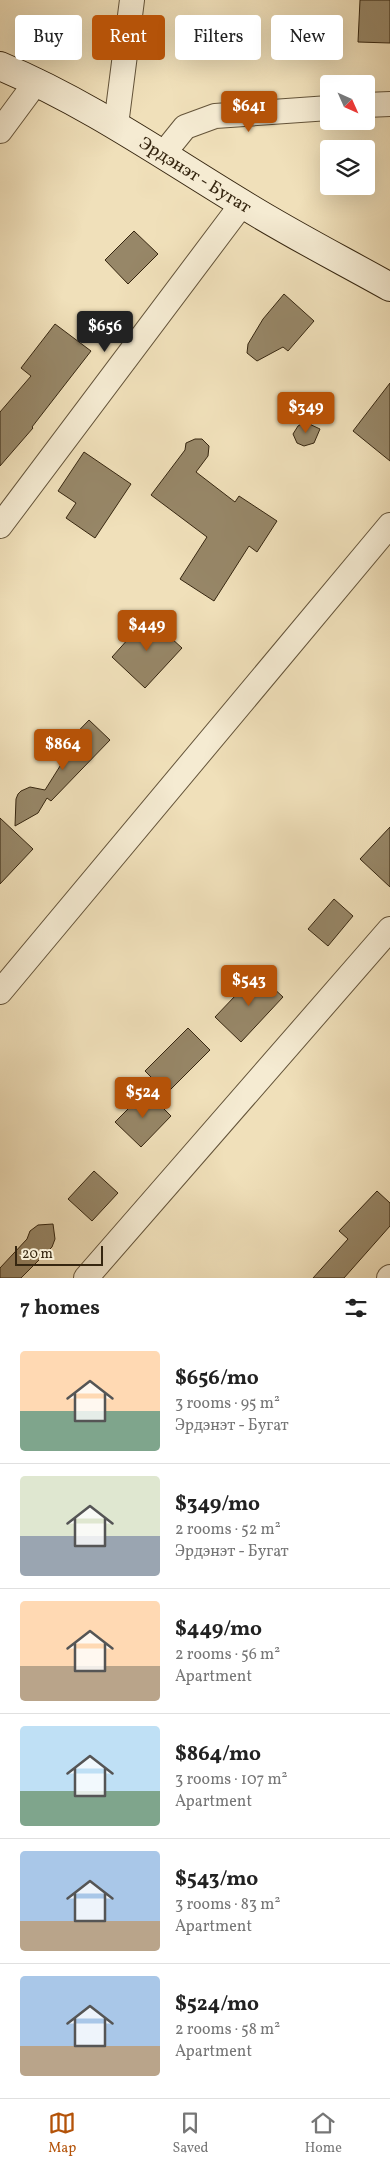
<!DOCTYPE html>
<meta charset="utf-8">
<style>
body{margin:0;font-family:Vollkorn,serif;background:#f6f6f6;color:#222;height:100vh;display:flex;flex-direction:column;font-size:19px;white-space:nowrap}
*{box-sizing:border-box;margin:0}
p{font-size:16px;color:#767676}
.icon{flex:none;width:28px;height:28px;fill:none;stroke:currentColor;stroke-width:2;stroke-linecap:round;stroke-linejoin:round}
.map{position:relative;height:1278px;overflow:hidden}
.side{display:flex;flex-direction:column;background:#fff;flex:1}
.side>*{flex:none}
.hud{position:absolute;left:15px;top:15px;width:360px;height:45px;display:flex;gap:10px}
.needle{width:32px;rotate:135deg}
.fabs{position:absolute;left:320px;top:75px;display:grid;gap:10px}
.fabs a{display:grid;place-items:center;width:55px;height:55px;border-radius:5px;background:#fff;box-shadow:0 5px 20px #0002;font-size:25px}
.scale{position:absolute;left:15px;bottom:12px;width:88px;box-sizing:border-box;padding-left:5px;border:2px solid #362610;border-top:0;font-size:14px;line-height:18px;white-space:nowrap;color:#362610;-webkit-text-stroke:4px #f5ebd2;paint-order:stroke}
.price{position:absolute;translate:-50% -42px;padding:0 11px;border-radius:5px;background:#b45309;color:#fff;font-size:16px;line-height:32px;filter:drop-shadow(0 1px 2px #0008)}
.price::after{content:'';position:absolute;left:50%;top:30px;width:15px;height:11px;margin-left:-8px;background:inherit;clip-path:polygon(0 0,100% 0,50% 100%)}
.price.current{background:#222;color:#fff}
ul{padding:0;list-style:none}
li{display:flex;align-items:center;gap:15px;height:125px;padding:0 20px}
li+li{border-top:1px solid #e0e0e0}
li span{display:grid;place-items:center;flex:none;width:140px;height:100px;border-radius:5px;color:#555}
li>.icon{margin-inline-start:auto}
span .icon{width:60px;height:60px;fill:#fffc;stroke-width:1}
li b{font-size:21px}
h2{display:flex;justify-content:space-between;align-items:center;height:60px;padding:0 20px;font-size:21px}
.chip{padding:0 18px;border-radius:5px;background:#fff;box-shadow:0 5px 20px #0002;font-size:18px;line-height:45px}
.chip.current{background:#b45309;color:#fff}
.menu{display:flex;justify-content:space-around;align-items:center;height:70px;border-top:1px solid #e0e0e0;background:#fff;font-size:14px;color:#767676}
.menu a{display:grid;justify-items:center;gap:2px}
.menu .current{color:#b45309}
.map>svg:first-child{display:block}
.building{fill:#978768;stroke:#362610}
.lines{fill:none;stroke-linecap:round;stroke-linejoin:round}
.street-casing{stroke:#64543a;stroke-width:26}
.secondary-casing{stroke:#362610;stroke-width:30}
.street{stroke:#f5ebd2;stroke-width:24}
.secondary{stroke:#f5ebd2;stroke-width:28}
.labels{text-anchor:middle;stroke-width:4;stroke-linejoin:round;paint-order:stroke}
.street-label{font-size:18px;fill:#362610;stroke:#f5ebd2}
</style>
<div class="map">
<svg width="390" height="1278" viewBox="0 0 390 1278">
<rect width="100%" height="100%" fill="#f0e0ba"/>
<filter id="stains"><feTurbulence type="fractalNoise" baseFrequency=".004" numOctaves="4"/><feColorMatrix values="0 0 0 0 .2 0 0 0 0 .09 0 0 0 0 .02 0 0 0 .5 -.17"/></filter>
<radialGradient id="worn" r=".72"><stop offset=".6" stop-color="#630" stop-opacity="0"/><stop offset="1" stop-color="#630" stop-opacity=".3"/></radialGradient>
<g class="building">
<path d="M360,0H390V43L358,42Z"/>
<path d="M134,231L158,254L128,284L105,260Z"/>
<path d="M284,294L314,321L288,351L283,347L257,361L247,353L248,344L263,319Z"/>
<path d="M55,324L91,351L32,427L33,428L0,466V412L31,376L21,368Z"/>
<path d="M390,383V461L353,431Z"/>
<path d="M305,422L320,429L314,443L304,446L297,443L293,434L298,426Z"/>
<path d="M195,439H202L209,446L208,456L196,472L235,502L239,496L277,521L257,552L249,546L214,601L180,579L207,537L151,495L185,450L186,443Z"/>
<path d="M84,452L131,484L95,538L66,518L76,503L58,491Z"/>
<path d="M148,617L182,648L145,688L112,657Z"/>
<path d="M89,720L110,740L51,801L47,798L38,813L15,826L16,799L18,794L21,791L30,787L45,790L67,755L61,749Z"/>
<path d="M0,818L33,849L0,884Z"/>
<path d="M390,827V887L360,859Z"/>
<path d="M334,899L353,916L328,946L308,929Z"/>
<path d="M257,973L283,997L241,1042L215,1017Z"/>
<path d="M188,1028L210,1050L167,1093L145,1071Z"/>
<path d="M146,1091L171,1116L141,1147L115,1122Z"/>
<path d="M94,1171L118,1193L92,1221L68,1199Z"/>
<path d="M377,1191L390,1203V1226L344,1278H313L348,1239L339,1231Z"/>
<path d="M53,1224L55,1239L52,1247L21,1278H0V1268L27,1239L30,1231L38,1225Z"/>
</g>
<g class="lines">
<defs>
<g id="street">
<path d="M366,105L390,104"/>
<path d="M116,125L132,0"/>
<path d="M0,131L37,81"/>
<path d="M164,153L185,127L215,116L329,108"/>
<path d="M0,526L242,204"/>
<path d="M0,992L390,525"/>
<path d="M86,1278L390,929"/>
<path d="M389,1278L390,1277"/>
</g>
<g id="secondary">
<path id="s1" d="M0,66C86,102 162,155 241,203C289,233 340,259 390,287"/>
</g>
</defs>
<use href="#street" class="street-casing"/>
<use href="#secondary" class="secondary-casing"/>
<use href="#street" class="street"/>
<use href="#secondary" class="secondary"/>
</g>
<g class="labels">
<g class="street-label">
<text dy="6" stroke="none"><textPath href="#s1" startOffset="224">Эрдэнэт - Бугат</textPath></text>
</g>
</g>
<rect width="100%" height="100%" filter="url(#stains)"/>
<rect width="100%" height="100%" fill="url(#worn)"/>
</svg>
<div class="fabs">
<a><svg class="needle" viewBox="-14 -14 28 28"><path d="M0-13l5 13h-10z" fill="#e53935"/><path d="M0 13l5-13h-10z" fill="#767676"/></svg></a>
<a><svg class="icon" aria-label="layers" viewBox="0 0 24 24"><path d="M12 4l9 5-9 5-9-5zM3 14l9 5 9-5"/></svg></a>
</div>
<div class="scale">20 m</div>
<b class="price" style="left:249px;top:133px">$641</b>
<b class="price current" style="left:105px;top:353px">$656</b>
<b class="price" style="left:306px;top:434px">$349</b>
<b class="price" style="left:147px;top:652px">$449</b>
<b class="price" style="left:63px;top:771px">$864</b>
<b class="price" style="left:249px;top:1007px">$543</b>
<b class="price" style="left:143px;top:1119px">$524</b>
<div class="hud">
<a class="chip">Buy</a>
<a class="chip current">Rent</a>
<a class="chip">Filters</a>
<a class="chip">New</a>
</div>
</div>
<section class="side">
<h2>7 homes<svg class="icon" aria-label="filters" viewBox="0 0 24 24"><path d="M4 7h16M4 17h16"/><circle cx="9" cy="7" r="2"/><circle cx="15" cy="17" r="2"/></svg></h2>
<ul>
<li><span style="background:linear-gradient(#ffd9b3 60%,#7fa58c 0)"><svg class="icon" aria-label="home" viewBox="0 0 24 24"><path d="M3 11l9-7 9 7M6 9v11h12V9"/></svg></span><div><b>$656/mo</b><p>3 rooms · 95 m²</p><p>Эрдэнэт - Бугат</p></div></li>
<li><span style="background:linear-gradient(#dfe7d0 60%,#9aa5b1 0)"><svg class="icon" aria-label="home" viewBox="0 0 24 24"><path d="M3 11l9-7 9 7M6 9v11h12V9"/></svg></span><div><b>$349/mo</b><p>2 rooms · 52 m²</p><p>Эрдэнэт - Бугат</p></div></li>
<li><span style="background:linear-gradient(#ffd9b3 65%,#b9a48a 0)"><svg class="icon" aria-label="home" viewBox="0 0 24 24"><path d="M3 11l9-7 9 7M6 9v11h12V9"/></svg></span><div><b>$449/mo</b><p>2 rooms · 56 m²</p><p>Apartment</p></div></li>
<li><span style="background:linear-gradient(#bfe0f5 65%,#7fa58c 0)"><svg class="icon" aria-label="home" viewBox="0 0 24 24"><path d="M3 11l9-7 9 7M6 9v11h12V9"/></svg></span><div><b>$864/mo</b><p>3 rooms · 107 m²</p><p>Apartment</p></div></li>
<li><span style="background:linear-gradient(#a9c7e8 70%,#b9a48a 0)"><svg class="icon" aria-label="home" viewBox="0 0 24 24"><path d="M3 11l9-7 9 7M6 9v11h12V9"/></svg></span><div><b>$543/mo</b><p>3 rooms · 83 m²</p><p>Apartment</p></div></li>
<li><span style="background:linear-gradient(#a9c7e8 70%,#b9a48a 0)"><svg class="icon" aria-label="home" viewBox="0 0 24 24"><path d="M3 11l9-7 9 7M6 9v11h12V9"/></svg></span><div><b>$524/mo</b><p>2 rooms · 58 m²</p><p>Apartment</p></div></li>
</ul>
</section>
<nav class="menu">
<a class="current"><svg class="icon" aria-label="map" viewBox="0 0 24 24"><path d="M3 6l6-2 6 2 6-2v14l-6 2-6-2-6 2zM9 4v14M15 6v14"/></svg>Map</a>
<a><svg class="icon" aria-label="saved" viewBox="0 0 24 24"><path d="M7 4h10v16l-5-4-5 4z"/></svg>Saved</a>
<a><svg class="icon" aria-label="home" viewBox="0 0 24 24"><path d="M3 11l9-7 9 7M6 9v11h12V9"/></svg>Home</a>
</nav>
